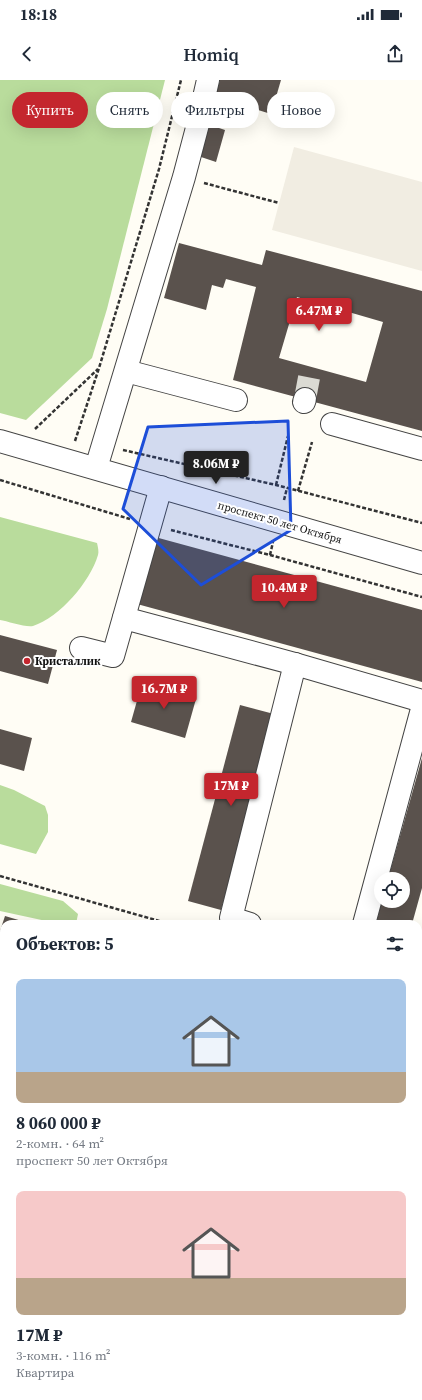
<!DOCTYPE html>
<html lang="ru">
<meta charset="utf-8">
<style>
body{margin:0;font-family:"Source Serif 4",serif;background:#f6f6f7;color:#1f2937;height:100vh;display:flex;flex-direction:column;font-size:15px;white-space:nowrap}
*{box-sizing:border-box;margin:0}
p{font-size:13px;color:#747a83}
.icon{flex:none;width:22px;height:22px;fill:none;stroke:currentColor;stroke-width:2;stroke-linecap:round;stroke-linejoin:round}
.map{position:relative;flex:1;overflow:hidden}
.drawer{position:absolute;left:0px;top:840px;width:422px;height:480px;display:flex;flex-direction:column;background:#fff;border-radius:12px 12px 0 0;box-shadow:0 4px 16px #0002}
.drawer>*{flex:none}
.top-card{position:absolute;left:12px;top:12px;width:398px;height:36px;display:flex;gap:8px}
.buttons{position:absolute;left:374px;top:792px;display:grid;gap:8px}
.buttons a{display:grid;place-items:center;width:36px;height:36px;border-radius:50%;background:#fff;box-shadow:0 4px 16px #0002;font-size:20px}
.price{position:absolute;translate:-50% -34px;padding:0 9px;border-radius:4px;background:#c4262e;color:#fff;font-size:13px;line-height:26px;filter:drop-shadow(0 1px 2px #0008)}
.price::after{content:'';position:absolute;left:50%;top:24px;width:12px;height:9px;margin-left:-6px;background:inherit;clip-path:polygon(0 0,100% 0,50% 100%)}
.price.active{background:#222;color:#fff}
ul{padding:0;list-style:none}
li{display:grid;align-content:center;gap:8px;height:212px;padding:0 16px}
li span{display:grid;place-items:center;height:124px;border-radius:8px;color:#555}
li>.icon{margin-inline-start:auto}
span .icon{width:72px;height:72px;fill:#fffc;stroke-width:1}
li b{font-size:17px}
h2{display:flex;justify-content:space-between;align-items:center;height:48px;padding:0 16px;font-size:17px}
.pill{padding:0 14px;border-radius:18px;background:#fff;box-shadow:0 4px 16px #0002;font-size:14px;line-height:36px}
.pill.active{background:#c4262e;color:#fff}
.status{display:flex;justify-content:space-between;align-items:center;height:28px;padding:0 20px;background:#fff;direction:ltr}
.status svg{height:11px;fill:currentColor}
header{display:flex;justify-content:space-between;align-items:center;height:52px;padding:0 16px;background:#fff;font-size:18px;font-weight:600}
.map>svg:first-child{display:block}
.forest{fill:#b9dc9c}
.plaza{fill:#f1ede2}
.building{fill:#5a524d;fill-rule:evenodd}
.lines{fill:none;stroke-linecap:round;stroke-linejoin:round}
.minor-tunnel{stroke:#dbdad3;stroke-width:22;stroke-dasharray:22 11;stroke-linecap:butt}
.minor-casing{stroke:#444;stroke-width:24}
.path{stroke:#333;stroke-width:2.5;stroke-dasharray:4 2;stroke-linecap:butt}
.minor{stroke:#fff;stroke-width:22}
.marked{fill:#1d4ed8;fill-opacity:0.2;stroke:#1d4ed8;stroke-width:3;stroke-linejoin:round}
.poi-dot{fill:#c4262e;stroke:#fff;stroke-width:1.5}
.labels{text-anchor:middle;stroke-width:4;stroke-linejoin:round;paint-order:stroke}
.street-label{font-size:11px;fill:#111;stroke:#fff}
.poi-label{font-size:11px;font-weight:bold;fill:#111;stroke:#fff;text-anchor:start}
</style>
<div class="status"><b>18:18</b><svg viewBox="0 0 49 12"><path d="M0 12V9h3v3zM5 12V6h3v6zM10 12V3h3v9zM15 12V0h3v12zM26 1h20v11H26zM47 4h2v5h-2z"/></svg></div>
<header><svg class="icon" aria-label="back" viewBox="0 0 24 24"><path d="M15 5l-7 7 7 7"/></svg>Homiq<svg class="icon" aria-label="share" viewBox="0 0 24 24"><path d="M12 15V3M7 8l5-5 5 5M5 13v7h14v-7"/></svg></header>
<div class="map">
<svg width="422" height="1320" viewBox="0 0 422 1320">
<rect width="100%" height="100%" fill="#fffdf5"/>
<g class="forest">
<path d="M0,0H165L107,229L92,278L26,340L0,333Z"/>
<path d="M0,437L97,463C98,467 99,472 98,475C90,502 60,537 33,546C27,548 7,541 0,540Z"/>
<path d="M0,705L14,710L45,726L48,735V752L36,774L0,764Z"/>
<path d="M0,804L63,821L78,834L76,844H60L0,831Z"/>
<path d="M4,976V1072L0,1076V980Z"/>
<path d="M0,1091L4,1093V1246L0,1249Z"/>
<path d="M422,1139V1261L418,1262V1152Z"/>
</g>
<path class="plaza" d="M294,67L422,102V191L272,150Z"/>
<g class="building">
<path d="M220,0H281L271,34L215,17Z"/>
<path d="M207,44L225,50L216,82L198,76Z"/>
<path d="M179,163L262,185L266,170L422,211V351L233,300L256,207L226,199L223,208L212,205L206,230L164,218ZM297,217L383,242L366,302L279,278Z"/>
<path d="M155,457L422,530V602L137,524Z"/>
<path d="M0,555L57,570L48,604L0,591Z"/>
<path d="M142,603L196,619L185,658L131,642Z"/>
<path d="M240,625L274,634L221,830L188,821Z"/>
<path d="M0,649L32,658L24,691L0,684Z"/>
<path d="M422,678V808L412,844H376L382,821H403V799H388Z"/>
<path d="M5,836L32,844H4V868L0,867V851Z"/>
<path d="M422,1015V1129L418,1141V1027Z"/>
<path d="M0,1283L4,1284V1316H118L131,1320H16L0,1316Z"/>
<path d="M381,1316H410L409,1320H380Z"/>
</g>
<g class="lines">
<path class="minor-tunnel" d="M305,319L311,287"/>
<defs>
<g id="minor">
<path d="M126,291L236,320"/>
<path d="M304,322L305,319"/>
<path d="M332,344L422,369"/>
<path d="M0,361L422,483"/>
<path d="M96,388L184,97L198,44L208,0"/>
<path d="M124,538L295,584L422,621"/>
<path d="M81,568L113,576L161,407"/>
<path d="M250,844L231,838L295,584"/>
<path d="M364,844L422,629"/>
<path d="M418,965L422,952"/>
<path d="M0,1026L4,1012"/>
<path d="M0,1105L4,1107"/>
<path d="M418,1272L422,1273"/>
<path d="M308,1320L309,1316"/>
<path d="M418,1320L422,1301"/>
</g>
</defs>
<use href="#minor" class="minor-casing"/>
<g class="path">
<path d="M204,103L279,123"/>
<path d="M35,349L98,289"/>
<path d="M75,361L99,288L159,89L181,0"/>
<path d="M123,370L276,405L422,443"/>
<path d="M0,400L130,439"/>
<path d="M276,405L288,356"/>
<path d="M298,411L312,362"/>
<path d="M284,420L287,408"/>
<path d="M171,450L270,475L422,517"/>
<path d="M270,475L273,462"/>
<path d="M0,796L170,844"/>
<path d="M418,911L422,912"/>
<path d="M0,943L4,942"/>
</g>
<use href="#minor" class="minor"/>
</g>
<path class="marked" d="M288,341L291,450L201,505L123,429L148,347Z"/>
<circle class="poi-dot" cx="27" cy="581" r="4"/>
<g class="labels">
<g class="street-label">
<text transform="translate(280 442) rotate(16)" y="4">проспект 50 лет Октября</text>
</g>
<g class="poi-label">
<text x="35" y="585">Кристаллик</text>
</g>
</g>
</svg>
<div class="buttons">
<a><svg class="icon" aria-label="locate" viewBox="0 0 24 24"><circle cx="12" cy="12" r="6"/><path d="M12 2v4M12 18v4M2 12h4M18 12h4"/></svg></a>
</div>
<b class="price" style="left:319px;top:252px">6.47M ₽</b>
<b class="price active" style="left:216px;top:405px">8.06M ₽</b>
<b class="price" style="left:284px;top:529px">10.4M ₽</b>
<b class="price" style="left:164px;top:630px">16.7M ₽</b>
<b class="price" style="left:231px;top:727px">17M ₽</b>
<div class="top-card">
<a class="pill active">Купить</a>
<a class="pill">Снять</a>
<a class="pill">Фильтры</a>
<a class="pill">Новое</a>
</div>
<section class="drawer">
<h2>Объектов: 5<svg class="icon" aria-label="filters" viewBox="0 0 24 24"><path d="M4 7h16M4 17h16"/><circle cx="9" cy="7" r="2"/><circle cx="15" cy="17" r="2"/></svg></h2>
<ul>
<li><span style="background:linear-gradient(#a9c7e8 75%,#b9a48a 0)"><svg class="icon" aria-label="home" viewBox="0 0 24 24"><path d="M3 11l9-7 9 7M6 9v11h12V9"/></svg></span><div><b>8 060 000 ₽</b><p>2-комн. · 64 m²</p><p>проспект 50 лет Октября</p></div></li>
<li><span style="background:linear-gradient(#f6c9c9 70%,#b9a48a 0)"><svg class="icon" aria-label="home" viewBox="0 0 24 24"><path d="M3 11l9-7 9 7M6 9v11h12V9"/></svg></span><div><b>17M ₽</b><p>3-комн. · 116 m²</p><p>Квартира</p></div></li>
</ul>
</section>
</div>
